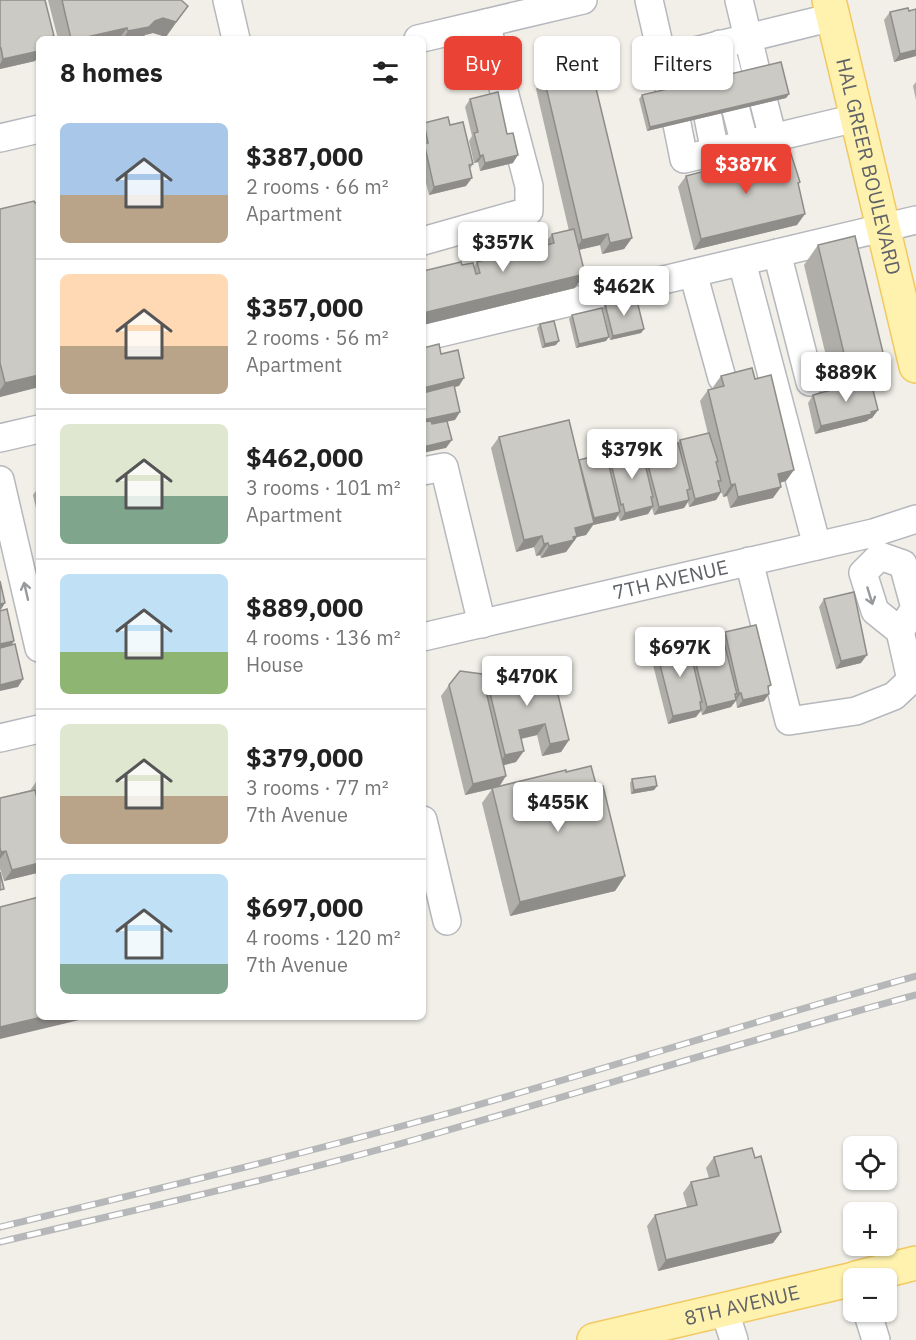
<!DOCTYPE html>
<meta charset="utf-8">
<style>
body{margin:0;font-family:"IBM Plex Sans",sans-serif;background:#f6f6f6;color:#222;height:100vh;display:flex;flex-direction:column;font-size:22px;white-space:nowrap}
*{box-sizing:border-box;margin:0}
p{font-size:20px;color:#767676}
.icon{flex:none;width:33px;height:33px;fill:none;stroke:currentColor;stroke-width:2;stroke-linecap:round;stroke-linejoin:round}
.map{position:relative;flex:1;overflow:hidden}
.panel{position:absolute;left:36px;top:36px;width:390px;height:984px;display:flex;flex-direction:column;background:#fff;border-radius:9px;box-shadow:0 2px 4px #0004}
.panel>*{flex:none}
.banner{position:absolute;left:444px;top:36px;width:381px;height:54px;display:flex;gap:12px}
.controls{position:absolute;left:843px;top:1136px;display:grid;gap:12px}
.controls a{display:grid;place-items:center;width:54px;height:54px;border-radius:9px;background:#fff;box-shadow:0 2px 4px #0004;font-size:30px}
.price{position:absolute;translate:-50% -51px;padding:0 14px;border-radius:6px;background:#fff;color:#222;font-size:20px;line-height:39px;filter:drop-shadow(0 2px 3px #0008)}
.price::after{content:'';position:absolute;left:50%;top:36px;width:18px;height:14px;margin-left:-9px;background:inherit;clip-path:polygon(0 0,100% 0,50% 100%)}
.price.on{background:#ea4335;color:#fff}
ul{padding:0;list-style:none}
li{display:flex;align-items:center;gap:18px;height:150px;padding:0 24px}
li+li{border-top:2px solid #e0e0e0}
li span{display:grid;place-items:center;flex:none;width:168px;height:120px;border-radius:9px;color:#555}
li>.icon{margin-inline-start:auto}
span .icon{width:72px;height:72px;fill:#fffc;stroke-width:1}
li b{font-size:26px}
h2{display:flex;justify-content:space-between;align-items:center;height:72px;padding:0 24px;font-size:26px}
.tag{padding:0 21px;border-radius:9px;background:#fff;box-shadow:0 2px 4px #0004;font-size:21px;line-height:54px}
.tag.on{background:#ea4335;color:#fff}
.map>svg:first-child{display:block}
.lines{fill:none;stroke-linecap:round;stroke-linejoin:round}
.minor-casing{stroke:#b5b8bc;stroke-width:30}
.major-casing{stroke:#f2c960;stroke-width:36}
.minor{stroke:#fff;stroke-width:27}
.major{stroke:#fff2af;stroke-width:33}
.rail-casing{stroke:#b6b7b8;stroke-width:7}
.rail{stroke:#fff;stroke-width:4.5;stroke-dasharray:14;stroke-linecap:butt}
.wall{fill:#afaea9}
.shaded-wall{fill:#8f8d8a}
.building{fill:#cccac5;stroke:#8f8d8a;stroke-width:1.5}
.oneway{stroke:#979a9d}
.labels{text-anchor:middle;stroke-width:4.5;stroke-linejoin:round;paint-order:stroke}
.street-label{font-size:20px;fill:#5f6368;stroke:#fff}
</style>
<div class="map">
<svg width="916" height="1340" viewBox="0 0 916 1340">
<rect width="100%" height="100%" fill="#f1efe8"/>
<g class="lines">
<defs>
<g id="minor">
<path d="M227,0L236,39"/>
<path d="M649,0L670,92"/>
<path d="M739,0L756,71"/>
<path d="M418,39L583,0"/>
<path d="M720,44L729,78"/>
<path d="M693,51L701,85"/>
<path d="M662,59L833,17"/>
<path d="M764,103L773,138"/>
<path d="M736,110L745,145"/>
<path d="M708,117L715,152"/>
<path d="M677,124L684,159L856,118"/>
<path d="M0,138L39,129"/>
<path d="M423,241L529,211V186L486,23"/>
<path d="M777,253L810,382"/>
<path d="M742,262L817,546"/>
<path d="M693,273L722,378"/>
<path d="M423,337L916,220"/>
<path d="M0,438L39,429"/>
<path d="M423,471L444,467L482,624"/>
<path d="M0,480L39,648"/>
<path d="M880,556L903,564L915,608L900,631"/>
<path d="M749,561L789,721L856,711L894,696L911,680L900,631L875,611L863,573L880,556"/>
<path id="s1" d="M423,637L873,533L916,519"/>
<path d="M0,738L39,729"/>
<path d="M423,820L447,921"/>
<path d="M724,1309L734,1340"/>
<path d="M867,1311L876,1340"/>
</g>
<g id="major">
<path id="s2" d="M829,0L916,366"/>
<path d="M856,1278L916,1263"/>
<path id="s3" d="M594,1340L854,1279"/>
</g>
</defs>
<use href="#minor" class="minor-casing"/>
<use href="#major" class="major-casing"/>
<use href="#minor" class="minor"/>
<use href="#major" class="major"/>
<defs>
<g id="rail">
<path d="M0,1227C145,1192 291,1157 435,1117C596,1072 755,1021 916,976"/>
<path d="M0,1242C139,1209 279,1178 417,1139C583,1092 749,1040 916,995"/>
</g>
</defs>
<use href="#rail" class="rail-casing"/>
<use href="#rail" class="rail"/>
</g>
<g class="wall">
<path d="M0,0L39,39L35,61L0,69Z"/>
<path d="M48,0H181L166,37L153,33L145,35L141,39H58Z"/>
<path d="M890,12L916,56L894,62L884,20Z"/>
<path d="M552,63L632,238L624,249L602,254L600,245L579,250L575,288L423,325L462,265L474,267L477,262L484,260L488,255L528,249L540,250L552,234L569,231L536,89L544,78L545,77L544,75Z"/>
<path d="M916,82V100L913,86Z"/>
<path d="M789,94L786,98L647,131L639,99L642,95Z"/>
<path d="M470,99L513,163L480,171L478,162L474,163L469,141L472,136L465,107Z"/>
<path d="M424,123L450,125L473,164L470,169L466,186L429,195L423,171Z"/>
<path d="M770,156L800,182L798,185L797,225L694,250L678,187L686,176Z"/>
<path d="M0,209L39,387L0,397Z"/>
<path d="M818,245L871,381L864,382L878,410L872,418L869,419L867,421L815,434L808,403L813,395L834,389L804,265Z"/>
<path d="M605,304L644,329L641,333L610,340L603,308Z"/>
<path d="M572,315L606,341L576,348L569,319Z"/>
<path d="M540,324L556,345L542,348L537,328Z"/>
<path d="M721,376L755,379L786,481L780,483L773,498L730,508L727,496L723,497L719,482L721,492L716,500L689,507L688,502L684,508L654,515L652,508L648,514L620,521L618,515L615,520L593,525L586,535L577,537L566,552L541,558L540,555L536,556L534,547L516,552L491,448L499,437L579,460L607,457L609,455L642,454L644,450L678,443L680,440L708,434L700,401L708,390L714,389L713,387Z"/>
<path d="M39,454V471L36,458Z"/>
<path d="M38,488H39V521L33,495Z"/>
<path d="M824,599L861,663L836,669L819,607Z"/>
<path d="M725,632L771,685L768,689L764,701L737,708L736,701L731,707L702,715L701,711L696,717L668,724L651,657L656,649L688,644L690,641L723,635Z"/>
<path d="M531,666L569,740L561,752L542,756L537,735L521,739L516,762L504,765L499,787L566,772L597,788L625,876L615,891L510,916L482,803L492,789L465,795L441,696L449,685L484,681L486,677L509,685L524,682L523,677Z"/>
<path d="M39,778V870L37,873L4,881L0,869V798L31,790V789Z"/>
<path d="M632,779L657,786L654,790L631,794L630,783Z"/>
<path d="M714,1157L755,1158L781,1232L773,1243L658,1271L647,1226L655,1215L687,1207L683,1193L691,1182L709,1178L706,1168Z"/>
</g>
<g class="shaded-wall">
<path d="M188,6L166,37L153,33L145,35L141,39H123L128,31L155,21Z"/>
<path d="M127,28L119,39H78Z"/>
<path d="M54,36L52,39H40Z"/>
<path d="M916,50V56L894,62L900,54Z"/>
<path d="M39,51V55L35,61L0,69V64L3,59Z"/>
<path d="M789,94L786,98L647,131L650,127Z"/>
<path d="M483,155L478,162L474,163L480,156Z"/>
<path d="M518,155L513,163L480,171L485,163Z"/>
<path d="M472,178L466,186L429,195L434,187Z"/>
<path d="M805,214L797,225L694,250L701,239Z"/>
<path d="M608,234L600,245L574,251L582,240Z"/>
<path d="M632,238L624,249L602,254L610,243Z"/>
<path d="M585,274L575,288L423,325V313Z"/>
<path d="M644,329L641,333L610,340L613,336Z"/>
<path d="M609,337L606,341L576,348L579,344Z"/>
<path d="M559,341L556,345L542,348L545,344Z"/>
<path d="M885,361L871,381L834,389L848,370Z"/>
<path d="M39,375V387L0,397V390L5,383Z"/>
<path d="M464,378L459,386L423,395V388Z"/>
<path d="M878,410L872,418L869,419L867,421L815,434L821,426Z"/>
<path d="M460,412L455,420L423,427V420Z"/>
<path d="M452,440L446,448L423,453V447Z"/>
<path d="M794,470L786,481L770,485L778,474Z"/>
<path d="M735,484L727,496L723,497L731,485Z"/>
<path d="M781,487L773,498L730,508L738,497Z"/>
<path d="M721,492L716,500L689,507L695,499Z"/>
<path d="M689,500L684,508L654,515L659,507Z"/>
<path d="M653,506L648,514L620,521L625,513Z"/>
<path d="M620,512L615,520L593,525L586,535L577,537L566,552L541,558L549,546L575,528L590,524L594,518Z"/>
<path d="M542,536L534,547L516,552L524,540Z"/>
<path d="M548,543L540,555L536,556L544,544Z"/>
<path d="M5,603L0,611V604Z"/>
<path d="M14,641L9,649L0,651V644Z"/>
<path d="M867,655L861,663L836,669L841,661Z"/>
<path d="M23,679L18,687L0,691V685Z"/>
<path d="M739,693H741L731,707L702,715L707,707L737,694L732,701L734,700Z"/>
<path d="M769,694L764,701L737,708L743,700Z"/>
<path d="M701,710L696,717L668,724L673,716Z"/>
<path d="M545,724L537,735L511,741L519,730Z"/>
<path d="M569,740L561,752L542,756L550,744Z"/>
<path d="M524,751L516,762L497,767L505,755Z"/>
<path d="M506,776L499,787L465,795L473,784Z"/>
<path d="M657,786L654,790L631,794L634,790Z"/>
<path d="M6,851L0,859V854L1,852Z"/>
<path d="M39,862V870L37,873L4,881L12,870Z"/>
<path d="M625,876L615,891L510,916L520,902Z"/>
<path d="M42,1017H92L0,1039V1027Z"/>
<path d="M781,1232L773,1243L658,1271L666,1260Z"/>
</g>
<g class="building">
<path d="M0,0H45L54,36L39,39V51L3,59L1,48H0Z"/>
<path d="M62,0H181L188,6L176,22L163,18L155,21L149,27L128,31L127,28L78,39H71Z"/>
<path d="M908,8L909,11L916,9V50L900,54L890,12Z"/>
<path d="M588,55L632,238L610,243L608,234L582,240L544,78L555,75L552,63Z"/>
<path d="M781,62L789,94L650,127L642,95Z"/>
<path d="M498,92L507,134L513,133L518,155L485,163L483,155L480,156L474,133L478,132L470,99Z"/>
<path d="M448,117L450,125L463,122L473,164L469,165L472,178L434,187L424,143H428L424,123Z"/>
<path d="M790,151L800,182L798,183L805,214L701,239L686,176L770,154V156Z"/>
<path d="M34,201L35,203L39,202V375L5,383L0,363V209Z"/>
<path d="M574,229L585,274L423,313V271L461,262L462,265L473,263L476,274L480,273L477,262L488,259V255L527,246L528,249L539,247L542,258L546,257L543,246L554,243L552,234Z"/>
<path d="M855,236L885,361L848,370L818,245Z"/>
<path d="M636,297L644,329L613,336L605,304Z"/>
<path d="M602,308L609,337L579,344L572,315Z"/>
<path d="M554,321L559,341L545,344L540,324Z"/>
<path d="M439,344L441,354L458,350L464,378L423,388V348Z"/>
<path d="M752,368L755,379L771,375L794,470L778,474L781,487L738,497L735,484L731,485L708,390L724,386L721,376Z"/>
<path d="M864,381L865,383L871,382L878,410L871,412L872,414L821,426L813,395Z"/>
<path d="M454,385L460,412L423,420V393Z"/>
<path d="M569,420L594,523L575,528L577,536L573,537L574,540L549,546L548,543L544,544L542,536L524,540L499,437Z"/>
<path d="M431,421L432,424L447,421L452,440L423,447V422Z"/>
<path d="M709,433L718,461L716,462L721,481H718L721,492L695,499L680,440Z"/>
<path d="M678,443L690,489L687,490L689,500L659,507L644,450Z"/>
<path d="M641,447L653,497H651L653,506L625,513L623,504L621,505L609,455Z"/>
<path d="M606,453L620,512L594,518L579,460Z"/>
<path d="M0,581L5,603L0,604Z"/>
<path d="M854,592L867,655L841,661L824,599Z"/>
<path d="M7,609L14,641L0,644V611Z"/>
<path d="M756,625L771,685L768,686L769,694L743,700L741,693H739L725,632Z"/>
<path d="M722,634L737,694H735L736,700L707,707L690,641Z"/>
<path d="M688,641L702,702H700L701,710L673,716L656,649Z"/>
<path d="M15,644L23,679L0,685V648Z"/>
<path d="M550,662L569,740L550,744L545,724L519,730L524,751L505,755L486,677L505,672L509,685L534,679L531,666Z"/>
<path d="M460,671L482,674L506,776L473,784L449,685Z"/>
<path d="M591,766L597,788L603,786L625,876L520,902L492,788L566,770V772Z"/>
<path d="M655,776L657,786L634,790L632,779Z"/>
<path d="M35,790L39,806V863L12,870L6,851L1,852L0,848V798Z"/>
<path d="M0,872L4,889L0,890Z"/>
<path d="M39,897V1017H42L0,1027V907Z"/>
<path d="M752,1148L755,1158L761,1156L781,1232L666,1260L655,1215L697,1205L691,1182L719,1176L714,1157Z"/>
</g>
<defs><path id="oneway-shaft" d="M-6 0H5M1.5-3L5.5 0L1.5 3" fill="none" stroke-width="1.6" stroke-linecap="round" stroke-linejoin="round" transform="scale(1.5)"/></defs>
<g class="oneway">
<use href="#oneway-shaft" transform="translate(26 591) rotate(-103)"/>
<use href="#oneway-shaft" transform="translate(870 596) rotate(73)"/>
</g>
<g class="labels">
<g class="street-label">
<text dy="7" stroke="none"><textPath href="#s2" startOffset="171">HAL GREER BOULEVARD</textPath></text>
<text dy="7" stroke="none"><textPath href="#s1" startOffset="254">7TH AVENUE</textPath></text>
<text dy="7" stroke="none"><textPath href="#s3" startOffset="152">8TH AVENUE</textPath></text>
</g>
</g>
</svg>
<div class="controls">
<a><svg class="icon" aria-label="locate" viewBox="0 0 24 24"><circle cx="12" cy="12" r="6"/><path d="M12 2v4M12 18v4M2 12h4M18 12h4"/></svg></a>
<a>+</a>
<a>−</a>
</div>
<b class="price on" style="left:746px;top:195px">$387K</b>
<b class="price" style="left:503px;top:273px">$357K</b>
<b class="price" style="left:624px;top:317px">$462K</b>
<b class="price" style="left:846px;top:403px">$889K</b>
<b class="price" style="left:632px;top:480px">$379K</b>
<b class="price" style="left:680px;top:678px">$697K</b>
<b class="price" style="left:527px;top:707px">$470K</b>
<b class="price" style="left:558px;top:833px">$455K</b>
<div class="banner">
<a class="tag on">Buy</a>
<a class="tag">Rent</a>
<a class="tag">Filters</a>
</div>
<section class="panel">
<h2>8 homes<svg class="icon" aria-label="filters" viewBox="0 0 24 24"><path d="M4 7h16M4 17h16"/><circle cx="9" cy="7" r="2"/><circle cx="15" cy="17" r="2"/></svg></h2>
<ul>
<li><span style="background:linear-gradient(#a9c7e8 60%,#b9a48a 0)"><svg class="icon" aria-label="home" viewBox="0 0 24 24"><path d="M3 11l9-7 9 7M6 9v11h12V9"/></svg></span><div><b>$387,000</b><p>2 rooms · 66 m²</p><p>Apartment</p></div></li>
<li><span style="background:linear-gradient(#ffd9b3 60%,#b9a48a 0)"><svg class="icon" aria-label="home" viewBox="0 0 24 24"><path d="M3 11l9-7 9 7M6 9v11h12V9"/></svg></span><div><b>$357,000</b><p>2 rooms · 56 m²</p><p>Apartment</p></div></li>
<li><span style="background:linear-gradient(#dfe7d0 60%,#7fa58c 0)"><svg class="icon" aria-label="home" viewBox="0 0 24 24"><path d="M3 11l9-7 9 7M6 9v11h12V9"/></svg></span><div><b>$462,000</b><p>3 rooms · 101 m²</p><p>Apartment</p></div></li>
<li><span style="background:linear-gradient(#bfe0f5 65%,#8fb573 0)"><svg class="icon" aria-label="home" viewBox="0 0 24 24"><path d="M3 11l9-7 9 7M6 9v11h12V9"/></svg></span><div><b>$889,000</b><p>4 rooms · 136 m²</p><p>House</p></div></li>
<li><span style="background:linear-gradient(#dfe7d0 60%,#b9a48a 0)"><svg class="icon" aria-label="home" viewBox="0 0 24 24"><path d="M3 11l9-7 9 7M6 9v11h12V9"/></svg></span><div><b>$379,000</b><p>3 rooms · 77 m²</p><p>7th Avenue</p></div></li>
<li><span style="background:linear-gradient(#bfe0f5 75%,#7fa58c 0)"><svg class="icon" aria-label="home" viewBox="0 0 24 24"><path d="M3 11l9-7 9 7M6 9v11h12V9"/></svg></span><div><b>$697,000</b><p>4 rooms · 120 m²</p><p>7th Avenue</p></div></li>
</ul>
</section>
</div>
